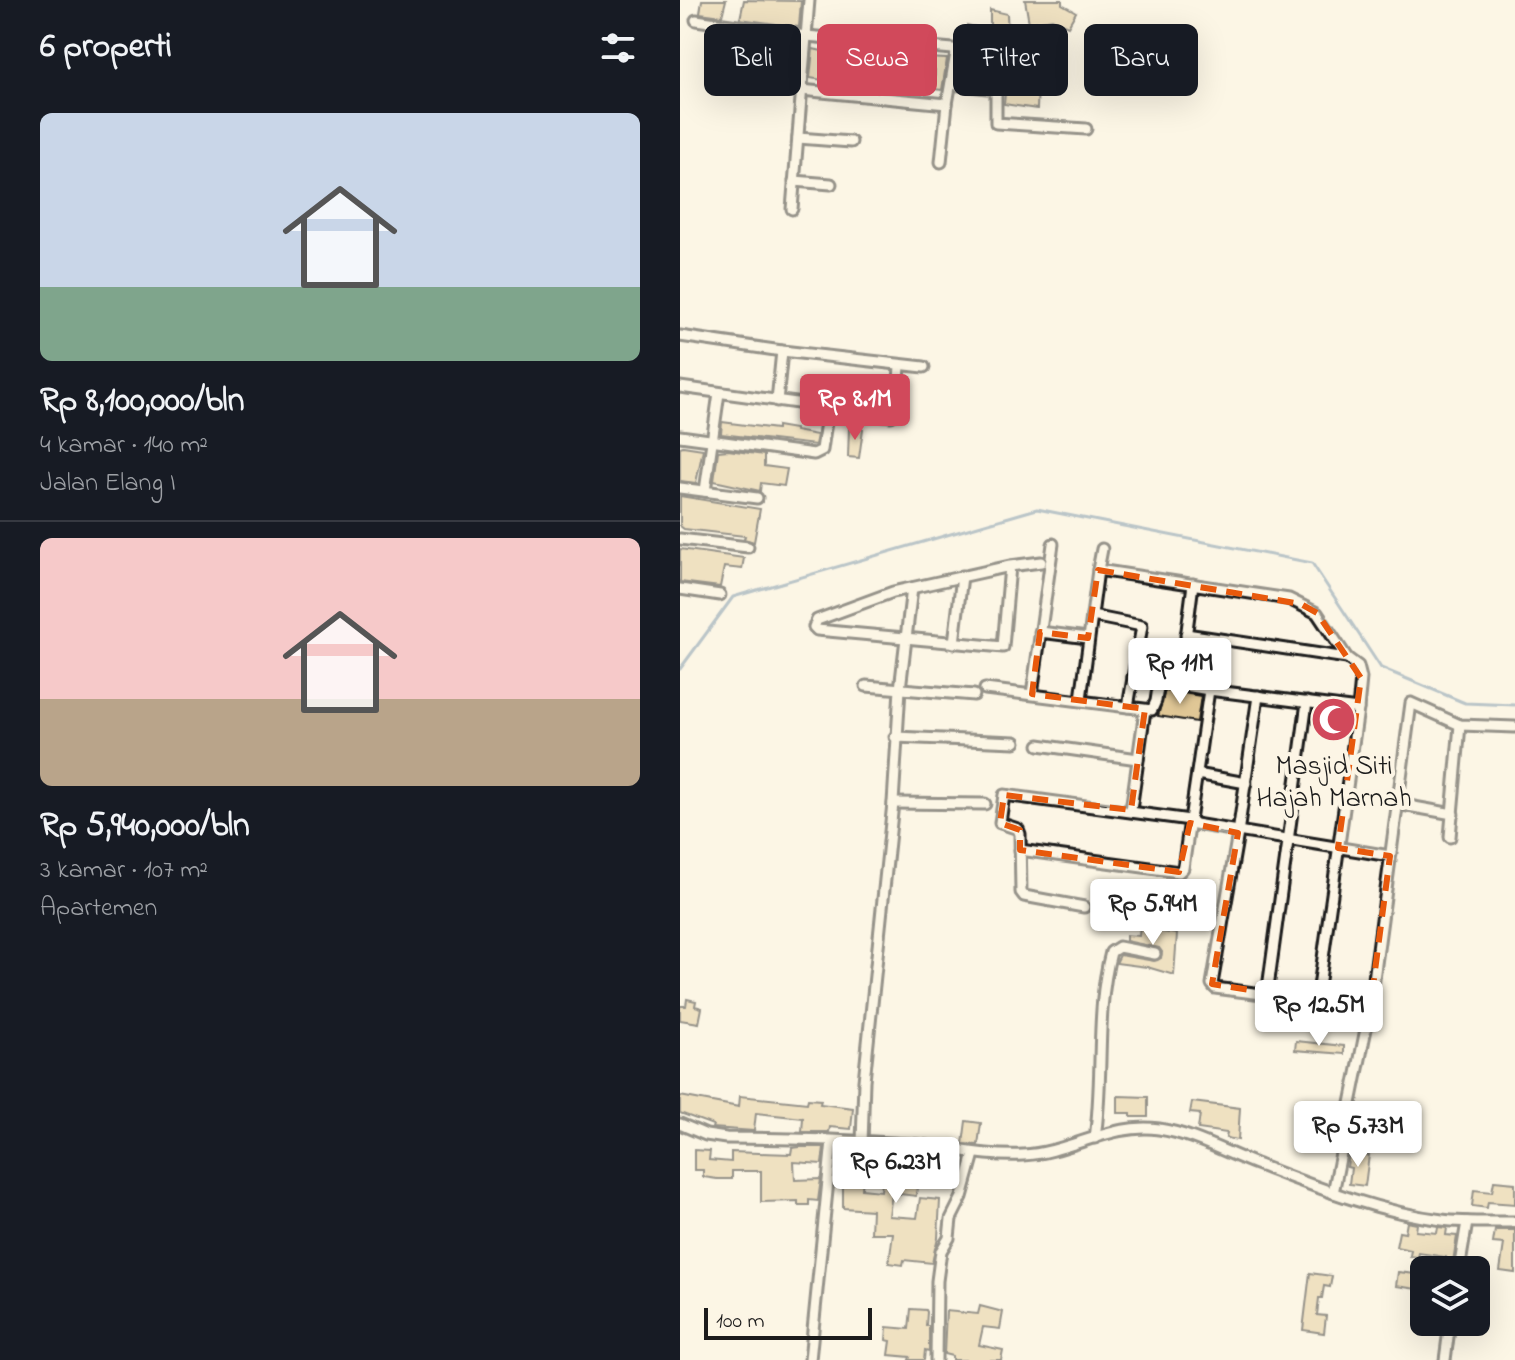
<!DOCTYPE html>
<html lang="id">
<meta charset="utf-8">
<style>
body{margin:0;font-family:"Indie Flower",sans-serif;background:#20242c;color:#f1f3f6;height:100vh;display:flex;flex-direction:column;font-size:30px;white-space:nowrap}
*{box-sizing:border-box;margin:0}
p{font-size:26px;color:#9ea1a6}
.icon{flex:none;width:44px;height:44px;fill:none;stroke:currentColor;stroke-width:2;stroke-linecap:round;stroke-linejoin:round}
.map{position:relative;flex:1;overflow:hidden}
.side{display:flex;flex-direction:column;background:#171b24;width:680px}
.side>*{flex:none}
.guide{position:absolute;left:24px;top:24px;width:690px;height:72px;display:flex;gap:16px}
.buttons{position:absolute;left:730px;top:1256px;display:grid;gap:16px}
.buttons a{display:grid;place-items:center;width:80px;height:80px;border-radius:12px;background:#171b24;box-shadow:0 8px 32px #0002;font-size:40px}
.scale{position:absolute;left:24px;bottom:20px;width:168px;box-sizing:border-box;padding-left:8px;border:4px solid #1c1c1c;border-top:0;font-size:22px;line-height:28px;white-space:nowrap;color:#1c1c1c;-webkit-text-stroke:6px #fcf5e5;paint-order:stroke}
.price{position:absolute;translate:-50% -68px;padding:0 18px;border-radius:8px;background:#fff;color:#222;font-size:26px;line-height:52px;filter:drop-shadow(0 2px 4px #0008)}
.price::after{content:'';position:absolute;left:50%;top:48px;width:24px;height:18px;margin-left:-12px;background:inherit;clip-path:polygon(0 0,100% 0,50% 100%)}
.price.active{background:#d1495b;color:#fff}
ul{padding:0;list-style:none}
li{display:grid;align-content:center;gap:16px;height:424px;padding:0 40px}
li+li{border-top:2px solid #363941}
li span{display:grid;place-items:center;height:248px;border-radius:12px;color:#555}
li>.icon{margin-inline-start:auto}
span .icon{width:144px;height:144px;fill:#fffc;stroke-width:1}
li b{font-size:34px}
h2{display:flex;justify-content:space-between;align-items:center;height:96px;padding:0 40px;font-size:34px}
.tag{padding:0 28px;border-radius:12px;background:#171b24;box-shadow:0 8px 32px #0002;font-size:28px;line-height:72px}
.tag.active{background:#d1495b;color:#fff}
main{display:flex;flex:1;min-height:0}
.map>svg:first-child{display:block}
.lines{fill:none;stroke-linecap:round;stroke-linejoin:round}
.stream{stroke:#6c8aa4;stroke-width:3}
.building{fill:#e0c796;stroke:#1c1c1c;stroke-width:2}
.street-casing{stroke:#1c1c1c;stroke-width:15}
.street{stroke:#fcf5e5;stroke-width:9}
.marked{fill:none;stroke:#e8590c;stroke-width:6;stroke-dasharray:16 10;stroke-linejoin:round}
.labels{text-anchor:middle;stroke-width:8;stroke-linejoin:round;paint-order:stroke}
.poi-label{font-size:28px;fill:#1c1c1c;stroke:#fcf5e5}
</style>
<main>
<section class="side">
<h2>6 properti<svg class="icon" aria-label="filters" viewBox="0 0 24 24"><path d="M4 7h16M4 17h16"/><circle cx="9" cy="7" r="2"/><circle cx="15" cy="17" r="2"/></svg></h2>
<ul>
<li><span style="background:linear-gradient(#c9d6e8 70%,#7fa58c 0)"><svg class="icon" aria-label="home" viewBox="0 0 24 24"><path d="M3 11l9-7 9 7M6 9v11h12V9"/></svg></span><div><b>Rp 8,100,000/bln</b><p>4 kamar · 140 m²</p><p>Jalan Elang I</p></div></li>
<li><span style="background:linear-gradient(#f6c9c9 65%,#b9a48a 0)"><svg class="icon" aria-label="home" viewBox="0 0 24 24"><path d="M3 11l9-7 9 7M6 9v11h12V9"/></svg></span><div><b>Rp 5,940,000/bln</b><p>3 kamar · 107 m²</p><p>Apartemen</p></div></li>
</ul>
</section>
<div class="map">
<svg width="835" height="1360" viewBox="0 0 835 1360">
<rect width="100%" height="100%" fill="#fcf5e5"/>
<filter id="ink" filterUnits="userSpaceOnUse"><feTurbulence type="fractalNoise" baseFrequency=".0125" numOctaves="2"/><feDisplacementMap in="SourceGraphic" scale="16" xChannelSelector="R" yChannelSelector="G"/><feConvolveMatrix kernelMatrix="1 2 1 2 8 2 1 2 1" color-interpolation-filters="sRGB"/></filter>
<g filter="url(#ink)">
<g class="lines">
<path class="stream" d="M0,669L53,597L357,509L632,563L701,668L785,703L835,705"/>
</g>
<g class="building">
<path d="M22,0H46L42,16L20,13Z"/>
<path d="M64,0L121,1L119,27L60,19Z"/>
<path d="M345,0H382V4L396,12L388,26L372,19L349,23Z"/>
<path d="M310,10L327,14L328,35L287,42V25L310,30Z"/>
<path d="M48,32L118,42L115,77L102,75L105,52L92,53V51H78V47L43,45Z"/>
<path d="M133,49L156,54V51L182,55L267,59L262,90L254,89L255,70L186,68L185,85L143,82V80L130,78Z"/>
<path d="M287,49L332,51L336,81L358,84L357,109L324,104L327,73L309,76V72L286,70Z"/>
<path d="M42,422L97,429V426L115,429V431L137,435L135,445L41,434Z"/>
<path d="M169,427L183,429L179,458L168,457Z"/>
<path d="M3,446L23,449L16,483L0,481V447Z"/>
<path d="M48,450L84,455V466L107,469L104,486L81,483L80,491L34,481L38,451Z"/>
<path d="M0,496L80,509L74,542L64,539L65,536L4,529L0,526Z"/>
<path d="M0,549L64,558L62,569L44,567L40,587L0,582Z"/>
<path d="M485,690L521,696L517,722L478,716Z"/>
<path d="M461,916L476,918L475,931L497,934L494,975L467,967L436,963L440,955L474,961L481,958L482,952L479,948L446,941V935L459,936Z"/>
<path d="M7,999L16,1001L15,1006L22,1008L19,1023L0,1020V1006H6Z"/>
<path d="M616,1041L664,1046V1054L615,1050Z"/>
<path d="M0,1096L59,1107L60,1096L127,1103L128,1099L141,1100L140,1104L173,1108L171,1129L150,1127L149,1132H122L123,1118L76,1113L74,1131L32,1128L33,1125L0,1113Z"/>
<path d="M438,1096L468,1097V1117H451V1113H438Z"/>
<path d="M512,1102L560,1108L558,1140L546,1138L547,1133L518,1129L520,1114L510,1113Z"/>
<path d="M286,1121L301,1123L298,1145L283,1144Z"/>
<path d="M120,1147H144L142,1164L114,1162L115,1180L141,1179L138,1201L129,1200V1205H118V1201L81,1202V1171H52V1179H37L23,1177V1170H14V1150L30,1151L29,1160L51,1162V1152L111,1154L112,1148Z"/>
<path d="M159,1150L168,1151V1156L207,1158L208,1155L223,1157V1160L255,1163L253,1178L238,1176L236,1196L212,1193L209,1216L237,1218L240,1198L260,1200L258,1238L252,1263L224,1260L223,1265L209,1263L213,1233H191L192,1210L163,1208V1187L166,1186L167,1178H183L182,1189L201,1191L203,1172L182,1170V1166L157,1165Z"/>
<path d="M669,1153L689,1155L685,1186L669,1184L671,1168L667,1167Z"/>
<path d="M814,1181L835,1183V1204L808,1202L807,1208L792,1206L794,1190L812,1192Z"/>
<path d="M727,1222L737,1224L736,1231L757,1233L758,1227L767,1228L766,1235L777,1236L773,1262L765,1261L766,1257L739,1253L738,1257L730,1256L731,1250L716,1247L719,1232L725,1233Z"/>
<path d="M815,1230H835V1273L820,1271L824,1244L813,1243Z"/>
<path d="M718,1272L744,1275V1290L716,1286Z"/>
<path d="M630,1273L652,1276L650,1287L644,1286L642,1298H639L637,1315L646,1316L644,1333L623,1330Z"/>
<path d="M300,1306L323,1312L320,1329L303,1327L299,1345L323,1350L321,1360H272V1356L264,1354L266,1311L298,1314Z"/>
<path d="M231,1309L246,1310L247,1312L246,1326H249V1351L245,1350L244,1360H229L230,1357L209,1355L211,1341L206,1340L207,1327L229,1329Z"/>
</g>
<g class="lines">
<defs>
<g id="street">
<path d="M16,20L126,36L273,49L276,53L267,104L261,162"/>
<path d="M271,84L316,89V123L406,129"/>
<path d="M121,90L267,104"/>
<path d="M118,138L171,142"/>
<path d="M114,181L151,184"/>
<path d="M112,209L129,0"/>
<path d="M0,336L102,351L244,367"/>
<path d="M0,387L211,416L217,413L220,366"/>
<path d="M97,401L102,351"/>
<path d="M0,436L134,454L142,450L148,408"/>
<path d="M0,488L77,498"/>
<path d="M25,491L39,393"/>
<path d="M0,539L68,547"/>
<path d="M330,566L323,647L137,630L134,627L137,620L213,592L330,566L361,562"/>
<path d="M418,570L422,549"/>
<path d="M0,589L40,595"/>
<path d="M412,616L462,626L448,707"/>
<path d="M360,632L408,638"/>
<path d="M506,634L667,658L678,666L681,678L678,709L637,1001L535,988L532,984L558,833L578,696"/>
<path d="M274,643L282,576"/>
<path d="M453,677L529,690L678,709"/>
<path d="M500,684L513,584"/>
<path d="M186,686L294,695"/>
<path d="M305,689L472,710L476,701L479,681"/>
<path d="M352,694L373,544"/>
<path d="M401,699L418,570L609,599L637,613L667,658"/>
<path d="M215,737L335,742"/>
<path d="M359,745L458,759"/>
<path d="M517,774L566,783"/>
<path d="M213,803L305,804"/>
<path d="M717,804L773,814"/>
<path d="M451,810L465,710"/>
<path d="M770,837L780,725"/>
<path d="M340,850L499,872L503,868L529,690"/>
<path d="M404,907L344,896L341,892L340,834L338,829L320,823L324,795L510,820L515,824L710,856"/>
<path d="M587,995L627,702"/>
<path d="M637,1001L690,1009"/>
<path d="M0,1124L26,1135L46,1138C106,1138 167,1140 228,1144C267,1147 304,1157 343,1155C389,1153 432,1122 479,1129C513,1134 544,1152 576,1164C636,1187 698,1212 762,1220C786,1223 811,1222 835,1222"/>
<path d="M415,1138C424,1077 415,1012 431,952L439,947L475,954"/>
<path d="M182,1143L184,1081L213,803L220,689L232,588"/>
<path d="M653,1193L690,1009L731,703L780,725L835,727"/>
<path d="M779,1270L787,1222"/>
<path d="M130,1360L152,1141"/>
<path d="M256,1360L257,1281L261,1251L269,1238L271,1219L282,1197L294,1154"/>
<path d="M765,1360L770,1322"/>
</g>
</defs>
<use href="#street" class="street-casing"/>
<use href="#street" class="street"/>
</g>
</g>
<path d="M0 0H835V1360H0ZM418,570L621,604L637,613L681,678L658,848L710,856L690,1009L532,984L558,833L510,823L499,872L340,850V830L320,823L324,795L451,810L465,709L352,694L360,632L408,638Z" fill="#fcf5e5" fill-opacity=".55" fill-rule="evenodd"/>
<path class="marked" d="M418,570L621,604L637,613L681,678L658,848L710,856L690,1009L532,984L558,833L510,823L499,872L340,850V830L320,823L324,795L451,810L465,709L352,694L360,632L408,638Z"/>
<defs>
<symbol id="mosque-disc" viewBox="-11 -11 22 22"><circle r="9.5" fill="#d1495b" stroke="#fcf5e5"/><path d="M3.5-4.9A6 6 0 1 0 3.5 4.9A5 5 0 1 1 3.5-4.9Z" fill="#fff"/></symbol>
</defs>
<g fill-rule="evenodd">
<use href="#mosque-disc" x="628" y="694" width="51" height="51"/>
</g>
<g class="labels">
<g class="poi-label">
<text x="654" y="774">Masjid Siti<tspan x="654" dy="32">Hajah Marnah</tspan></text>
</g>
</g>
</svg>
<div class="buttons">
<a><svg class="icon" aria-label="layers" viewBox="0 0 24 24"><path d="M12 4l9 5-9 5-9-5zM3 14l9 5 9-5"/></svg></a>
</div>
<div class="scale">100 m</div>
<b class="price active" style="left:175px;top:442px">Rp 8.1M</b>
<b class="price" style="left:500px;top:706px">Rp 11M</b>
<b class="price" style="left:473px;top:947px">Rp 5.94M</b>
<b class="price" style="left:639px;top:1048px">Rp 12.5M</b>
<b class="price" style="left:678px;top:1169px">Rp 5.73M</b>
<b class="price" style="left:216px;top:1205px">Rp 6.23M</b>
<div class="guide">
<a class="tag">Beli</a>
<a class="tag active">Sewa</a>
<a class="tag">Filter</a>
<a class="tag">Baru</a>
</div>
</div>
</main>
